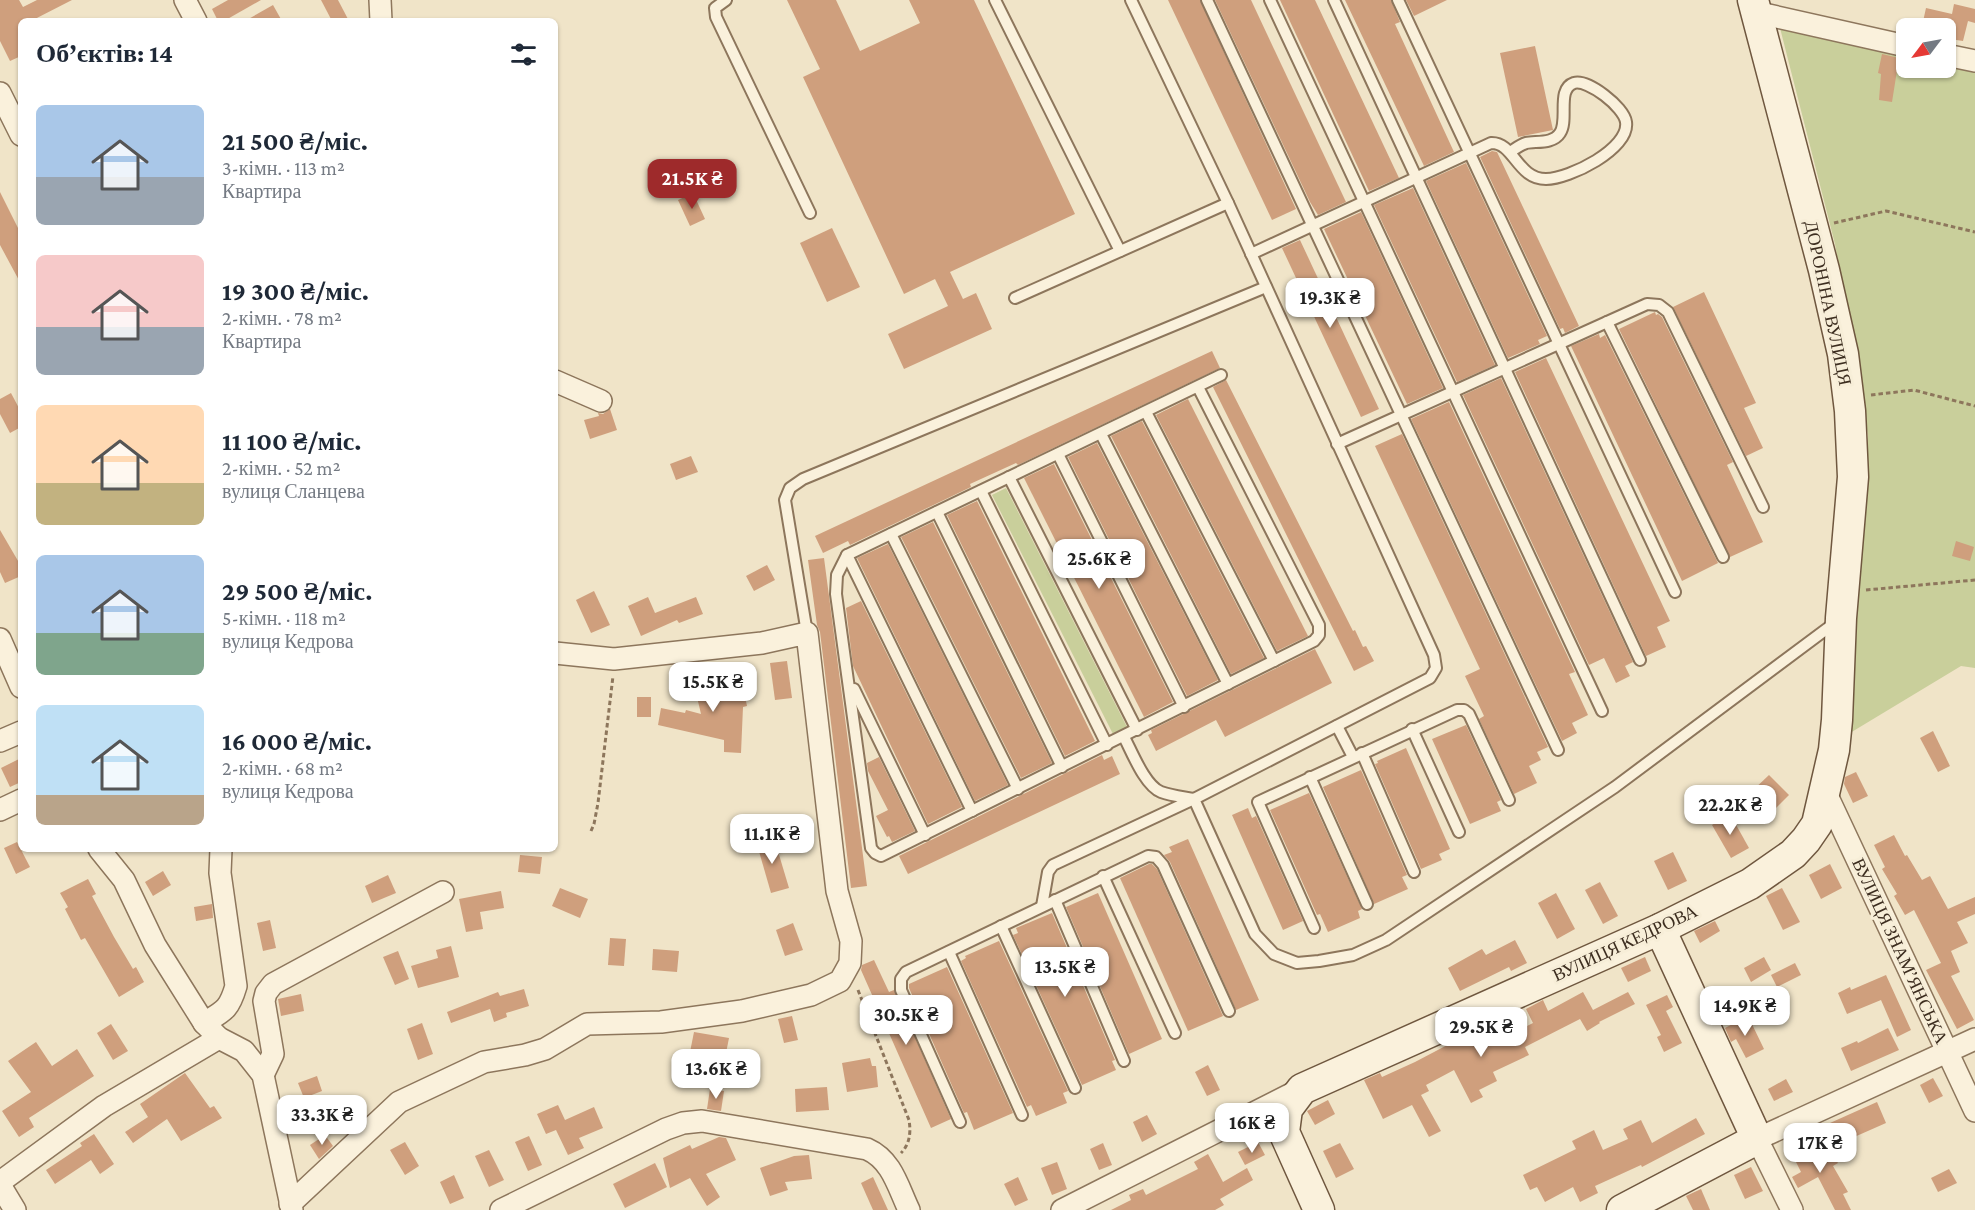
<!DOCTYPE html>
<html lang="uk">
<meta charset="utf-8">
<style>
body{margin:0;font-family:"Crimson Pro",serif;background:#f2f2f3;color:#1f2937;height:100vh;display:flex;flex-direction:column;font-size:22px;white-space:nowrap}
*{box-sizing:border-box;margin:0}
p{font-size:20px;color:#747a83}
.icon{flex:none;width:33px;height:33px;fill:none;stroke:currentColor;stroke-width:2;stroke-linecap:round;stroke-linejoin:round}
.map{position:relative;flex:1;overflow:hidden}
.panel{position:absolute;left:18px;top:18px;width:540px;height:834px;display:flex;flex-direction:column;background:#fff;border-radius:9px;box-shadow:0 2px 4px #0004}
.panel>*{flex:none}
.needle{width:39px;rotate:238deg}
.fabs{position:absolute;left:1896px;top:18px;display:grid;gap:12px}
.fabs a{display:grid;place-items:center;width:60px;height:60px;border-radius:9px;background:#fff;box-shadow:0 2px 4px #0004;font-size:30px}
.price{position:absolute;translate:-50% -51px;padding:0 14px;border-radius:12px;background:#fff;color:#222;font-size:20px;line-height:39px;filter:drop-shadow(0 2px 3px #0008)}
.price::after{content:'';position:absolute;left:50%;top:36px;width:18px;height:14px;margin-left:-9px;background:inherit;clip-path:polygon(0 0,100% 0,50% 100%)}
.price.active{background:#9e2a2b;color:#fff}
ul{padding:0;list-style:none}
li{display:flex;align-items:center;gap:18px;height:150px;padding:0 18px}
li span{display:grid;place-items:center;flex:none;width:168px;height:120px;border-radius:9px;color:#555}
li>.icon{margin-inline-start:auto}
span .icon{width:72px;height:72px;fill:#fffc;stroke-width:1}
li b{font-size:26px}
h2{display:flex;justify-content:space-between;align-items:center;height:72px;padding:0 18px;font-size:26px}
.map>svg:first-child{display:block}
.green{fill:#c9cf9b}
.building{fill:#cf9f7d}
.lines{fill:none;stroke-linecap:round;stroke-linejoin:round}
.lane-casing{stroke:#8d765c;stroke-width:14}
.street-casing{stroke:#8d765c;stroke-width:24}
.secondary-casing{stroke:#6f573f;stroke-width:33}
.path{stroke:#8d765c;stroke-width:3;stroke-dasharray:4.5 3;stroke-linecap:butt}
.lane{stroke:#faf1dc;stroke-width:10}
.street{stroke:#faf1dc;stroke-width:21}
.secondary{stroke:#faf1dc;stroke-width:30}
.labels{text-anchor:middle;stroke-width:6;stroke-linejoin:round;paint-order:stroke}
.street-label{font-size:18px;fill:#3d2e20;stroke:#f7eed8}
</style>
<div class="map">
<svg width="1975" height="1210" viewBox="0 0 1975 1210">
<rect width="100%" height="100%" fill="#f0e4c8"/>
<g class="green">
<path d="M1779,24L1906,53V68H1946V62L1975,69V668L1961,666L1850,733L1868,435L1835,244Z"/>
<path d="M1006,488L1129,731L1115,738L992,495Z"/>
</g>
<g class="building">
<path d="M0,0H19L23,7L37,0H72L31,21H21V56L10,61L0,41Z"/>
<path d="M228,0H261L224,21H218L212,9Z"/>
<path d="M321,0H338L349,21H332Z"/>
<path d="M787,0H836L860,51L920,23L909,0H974L1075,214L950,272L963,299L976,293L992,329L904,369L888,334L948,306L935,279L904,294L803,77L820,69Z"/>
<path d="M1168,0H1200L1296,209L1272,220Z"/>
<path d="M1215,0H1251L1346,202L1318,215L1310,202Z"/>
<path d="M1280,0H1315L1399,178L1369,191Z"/>
<path d="M1345,0H1391L1400,22L1395,24L1454,152L1424,166Z"/>
<path d="M1406,0H1447L1414,16Z"/>
<path d="M1954,4L1975,9V23L1968,21L1963,41L1950,39L1952,28H1931L1922,26L1926,8L1952,14Z"/>
<path d="M273,5L282,21H245Z"/>
<path d="M1535,46L1553,130L1518,137L1500,53Z"/>
<path d="M1882,54L1899,58L1892,102L1879,100L1881,74L1878,73Z"/>
<path d="M1492,151L1497,152L1579,326L1565,333L1563,328L1560,329L1480,157Z"/>
<path d="M1466,163L1547,336L1538,340L1540,344L1508,358L1426,181Z"/>
<path d="M1413,188L1495,365L1457,382L1374,205Z"/>
<path d="M0,192L21,234V284L0,245Z"/>
<path d="M693,193L705,219L690,226L678,200Z"/>
<path d="M1361,212L1443,388L1407,404L1324,229Z"/>
<path d="M832,228L860,287L827,302L800,243Z"/>
<path d="M1300,240L1379,409L1361,417L1282,248Z"/>
<path d="M1704,292L1756,403L1744,408L1763,448L1746,456L1673,307Z"/>
<path d="M1655,312L1656,315L1658,314L1662,317L1733,462L1727,465L1763,542L1730,557L1619,329Z"/>
<path d="M1599,334L1600,338L1605,335L1718,563L1682,581L1571,346Z"/>
<path d="M1212,351L1220,368L1018,465L1016,463L970,484L971,487L850,545L848,541L823,553L815,536Z"/>
<path d="M1546,358L1670,621L1657,627L1666,647L1646,656L1515,372Z"/>
<path d="M1501,378L1633,662L1625,666L1630,676L1616,683L1604,658L1589,665L1463,395Z"/>
<path d="M1226,380L1353,631L1355,630L1363,647L1366,646L1374,661L1354,671L1213,387Z"/>
<path d="M11,393L21,412V427L10,433L0,414V399Z"/>
<path d="M1188,399L1308,636L1277,651L1156,415Z"/>
<path d="M1449,402L1575,672L1569,674L1588,715L1572,723L1577,733L1562,741L1411,419Z"/>
<path d="M610,409L617,430L590,439L584,420L599,416L598,413L603,414Z"/>
<path d="M1142,421L1264,658L1231,674L1111,436Z"/>
<path d="M1402,434L1548,747L1537,752L1541,760L1529,766L1537,783L1514,794L1479,719L1484,716L1465,676L1480,669L1375,446Z"/>
<path d="M1097,443L1218,680L1187,696L1068,457Z"/>
<path d="M691,456L698,472L676,480L670,464Z"/>
<path d="M1054,464L1173,702L1144,717L1024,478Z"/>
<path d="M977,501L1095,741L1065,756L947,515Z"/>
<path d="M933,522L1052,763L1021,778L901,537Z"/>
<path d="M0,530L21,566V576L5,583L0,572Z"/>
<path d="M1956,541L1974,547L1970,561L1952,556Z"/>
<path d="M888,544L1008,785L975,801L857,558Z"/>
<path d="M824,558L867,886L851,888L820,632L817,625L808,560Z"/>
<path d="M767,565L775,580L754,591L746,576Z"/>
<path d="M594,591L610,625L591,633L576,600Z"/>
<path d="M648,597L655,613L696,597L703,614L679,623L677,620L641,636L628,606Z"/>
<path d="M861,601L962,807L928,824L853,666L846,608Z"/>
<path d="M1315,649L1332,683L1225,737L1216,720L1156,751L1148,735L1152,733L1151,730Z"/>
<path d="M787,661L792,698L775,700L770,663Z"/>
<path d="M719,675L721,687L742,683L747,706L743,707L741,753L724,752V740L658,725L661,708L685,713L686,710L701,714L693,680Z"/>
<rect x="637" y="697" width="14" height="20"/>
<path d="M1466,725L1501,800L1497,802L1501,811L1470,824L1432,739Z"/>
<path d="M1933,731L1950,766L1938,772L1920,738Z"/>
<path d="M1406,748L1450,849L1439,854L1442,860L1421,869L1375,764L1378,763L1377,761Z"/>
<path d="M1102,755L1104,760L1112,756L1120,774L908,874L899,856Z"/>
<path d="M879,757L915,831L892,842L889,836L887,837L876,816L888,810L868,771L867,763Z"/>
<path d="M21,758V782L10,787L1,768Z"/>
<path d="M1361,770L1407,875L1402,877L1408,889L1374,904L1323,787Z"/>
<path d="M1856,772L1868,796L1853,803L1844,784L1845,777Z"/>
<path d="M1769,775L1789,795L1770,814L1750,793Z"/>
<path d="M1309,793L1362,909L1358,911L1360,918L1328,932L1320,914L1317,915L1270,810Z"/>
<path d="M1248,808L1252,818L1256,816L1303,921L1283,930L1232,815Z"/>
<path d="M1730,814L1749,848L1731,858L1712,825Z"/>
<path d="M1894,835L1905,856L1907,855L1922,880L1930,876L1948,909L1975,897V914L1957,922L1968,943L1951,951L1960,972L1951,976L1974,1020L1957,1029L1926,970L1941,963L1914,910L1905,915L1894,896L1897,894L1882,869L1885,867L1874,845Z"/>
<path d="M774,838L789,888L771,893L756,841Z"/>
<path d="M1188,839L1259,1000L1236,1010L1170,862L1164,855L1172,852L1169,847Z"/>
<path d="M17,842L30,867L16,874L4,848Z"/>
<path d="M1673,852L1687,881L1668,890L1654,861Z"/>
<path d="M520,855L542,857L540,874L518,872Z"/>
<path d="M1149,864H1152L1157,869L1223,1016L1188,1031L1120,878Z"/>
<path d="M1830,864L1842,888L1821,899L1809,875Z"/>
<path d="M163,871L171,885L153,896L145,882Z"/>
<path d="M388,875L396,893L372,903L365,886Z"/>
<path d="M88,879L96,894L92,896L114,937L133,969L136,967L144,982L119,997L85,938L81,940L65,909L68,907L60,893Z"/>
<path d="M1600,882L1618,916L1603,924L1585,890Z"/>
<path d="M560,888L588,899L580,918L552,906Z"/>
<path d="M1782,888L1800,922L1783,930L1766,896Z"/>
<path d="M501,891L504,908L480,912L483,929L466,932L459,899Z"/>
<path d="M1098,893L1162,1039L1129,1054L1066,907Z"/>
<path d="M1556,893L1575,929L1557,939L1538,903Z"/>
<path d="M212,904L213,918L196,921L194,907Z"/>
<path d="M1052,913L1115,1060L1112,1061L1116,1070L1082,1085L1013,935L1018,933L1016,928Z"/>
<path d="M270,920L276,948L263,951L257,923Z"/>
<path d="M1715,921L1720,931L1700,943L1694,931Z"/>
<path d="M793,923L803,950L785,956L776,930Z"/>
<path d="M610,938L626,939L624,966L608,965Z"/>
<path d="M1515,940L1527,963L1511,971L1509,967L1460,991L1448,968L1482,949L1486,955Z"/>
<path d="M999,941L1068,1091L1063,1093L1067,1103L1036,1116L1031,1105L1027,1107L961,961L966,958L965,956Z"/>
<path d="M451,946L459,977L418,988L411,966L438,958L436,950Z"/>
<path d="M653,949L679,951L677,972L652,970Z"/>
<path d="M398,951L409,979L395,985L383,957Z"/>
<path d="M1645,957L1651,971L1628,982L1621,968Z"/>
<path d="M1764,957L1771,970L1751,982L1744,968Z"/>
<path d="M874,960L889,992L894,990L951,1119L931,1128L861,970L862,965Z"/>
<path d="M1795,963L1801,975L1777,987L1771,975Z"/>
<path d="M947,967L1013,1113L974,1130L967,1112L964,1113L909,988V984Z"/>
<path d="M1886,975L1911,1030L1897,1037L1881,1000L1847,1014L1838,993L1850,987L1851,990Z"/>
<path d="M1748,987L1758,1006L1736,1019L1725,1000Z"/>
<path d="M524,989L529,1006L506,1013L507,1017L494,1022L490,1009L451,1023L447,1012L498,992L500,996Z"/>
<path d="M1583,992L1593,1010L1628,992L1635,1004L1599,1022L1600,1023L1587,1031L1580,1019L1525,1047L1529,1055L1493,1072L1497,1081L1479,1090L1483,1097L1471,1103L1454,1070L1426,1085L1429,1091L1421,1095L1441,1131L1429,1137L1412,1105L1383,1119L1364,1080L1380,1073L1382,1077L1415,1062L1474,1031L1482,1048L1533,1023L1526,1009L1543,1000L1548,1011Z"/>
<path d="M301,994L304,1011L281,1016L278,999Z"/>
<path d="M1667,995L1673,1007L1666,1011L1682,1043L1664,1052L1657,1037L1661,1035L1646,1005Z"/>
<path d="M792,1016L798,1040L784,1043L778,1019Z"/>
<path d="M1748,1016L1764,1049L1746,1058L1736,1039L1731,1042L1725,1028Z"/>
<path d="M422,1023L433,1054L418,1060L407,1029Z"/>
<path d="M111,1024L128,1051L113,1060L97,1033Z"/>
<path d="M1888,1028L1899,1050L1851,1071L1841,1048L1857,1041L1858,1043Z"/>
<path d="M694,1032L729,1038L725,1058L690,1052Z"/>
<path d="M36,1042L52,1066L77,1049L94,1076L29,1118L34,1127L19,1137L2,1111L31,1092L8,1061Z"/>
<path d="M870,1058L872,1066H876L878,1087L847,1092L842,1063Z"/>
<path d="M1208,1065L1220,1090L1207,1096L1195,1072Z"/>
<path d="M185,1073L210,1108L214,1106L222,1118L181,1141L167,1119L133,1143L125,1132L148,1117L140,1104Z"/>
<path d="M317,1076L322,1091L304,1098L298,1083Z"/>
<path d="M1933,1078L1943,1096L1929,1103L1920,1085Z"/>
<path d="M1786,1079L1793,1092L1774,1101L1768,1089Z"/>
<path d="M827,1087L829,1110L796,1112L795,1089Z"/>
<path d="M710,1089L724,1091L721,1111L707,1109Z"/>
<path d="M1328,1100L1335,1114L1315,1125L1307,1111Z"/>
<path d="M1877,1102L1886,1123L1852,1138L1856,1146L1844,1152L1830,1123Z"/>
<path d="M558,1105L565,1120L594,1107L603,1128L579,1138L584,1148L568,1155L556,1130L546,1134L537,1114Z"/>
<path d="M1147,1115L1157,1134L1142,1142L1133,1122Z"/>
<path d="M1696,1118L1705,1134L1642,1167L1641,1165L1595,1186L1598,1193L1580,1202L1573,1187L1545,1202L1537,1187L1530,1190L1523,1175L1576,1149L1572,1141L1594,1130L1603,1150L1628,1139L1623,1129L1641,1120L1652,1143Z"/>
<path d="M94,1134L114,1164L100,1174L91,1160L55,1184L46,1170L82,1146L80,1143Z"/>
<path d="M325,1135L333,1146L319,1159L310,1145Z"/>
<path d="M529,1136L542,1165L528,1171L515,1142Z"/>
<path d="M719,1137L726,1138L736,1160L706,1174L720,1197L707,1206L690,1178L670,1188L663,1158L690,1145L692,1149Z"/>
<path d="M1802,1139L1813,1160L1830,1150L1838,1163L1833,1166L1848,1192L1843,1194L1851,1210H1835L1818,1177L1798,1188L1792,1177L1801,1172L1788,1146Z"/>
<path d="M405,1142L419,1166L405,1175L390,1150Z"/>
<path d="M1258,1142L1265,1155L1245,1165L1238,1152Z"/>
<path d="M1103,1143L1112,1165L1099,1170L1090,1149Z"/>
<path d="M1340,1143L1354,1169L1336,1178L1323,1151Z"/>
<path d="M489,1150L504,1180L489,1187L475,1156Z"/>
<path d="M1208,1154L1223,1182L1247,1168L1253,1180L1220,1199L1224,1205L1215,1210H1111L1131,1200L1129,1195L1143,1189L1146,1195L1198,1169L1194,1162Z"/>
<path d="M809,1155L812,1179L785,1182L788,1190L770,1196L760,1168L794,1156Z"/>
<path d="M1057,1162L1067,1189L1052,1195L1041,1168Z"/>
<path d="M655,1163L667,1187L625,1208L613,1184Z"/>
<path d="M1751,1167L1763,1191L1745,1199L1734,1175Z"/>
<path d="M1949,1169L1957,1183L1938,1192L1931,1178Z"/>
<path d="M454,1175L464,1198L450,1204L440,1182Z"/>
<path d="M873,1177L888,1210H873L861,1183Z"/>
<path d="M1018,1177L1028,1200L1015,1206L1004,1184Z"/>
<path d="M1701,1189L1710,1210H1693L1686,1196Z"/>
</g>
<g class="lines">
<defs>
<g id="lane">
<path d="M726,0L715,8L716,17L810,213"/>
<path d="M995,0L1120,251"/>
<path d="M1131,0L1228,203L1434,655L1436,668L1430,678L1194,799L1255,934L1274,954L1297,963L1319,961L1353,955L1386,940L1615,787L1836,622"/>
<path d="M1207,0L1558,750"/>
<path d="M1270,0L1602,711"/>
<path d="M1334,0L1640,660"/>
<path d="M1398,0L1675,592"/>
<path d="M1251,254L1491,143C1514,142 1517,179 1546,179C1569,179 1630,149 1626,122C1624,107 1588,79 1574,83C1556,89 1569,120 1560,133C1553,144 1537,141 1526,143C1520,145 1515,149 1510,152"/>
<path d="M1015,298L1228,203"/>
<path d="M1607,322L1723,557"/>
<path d="M1198,387L1319,625V635L1314,641L881,856L875,853L871,848L836,594L837,575L847,555L1221,375"/>
<path d="M1146,412L1274,661"/>
<path d="M1101,434L1228,684"/>
<path d="M1337,444L1647,304L1659,305L1668,312L1763,507"/>
<path d="M1058,454L1184,707"/>
<path d="M1009,477L1137,730"/>
<path d="M981,491L1107,745"/>
<path d="M937,512L1062,767"/>
<path d="M891,534L1018,789"/>
<path d="M847,555L972,811"/>
<path d="M807,633L785,500L790,488L803,479L1266,287"/>
<path d="M854,689L925,835"/>
<path d="M1337,726L1353,757"/>
<path d="M1412,729L1459,832"/>
<path d="M1362,753L1414,872"/>
<path d="M1310,777L1367,904"/>
<path d="M1103,876L1175,1033"/>
<path d="M1055,900L1124,1061"/>
<path d="M1042,906L1048,872L1053,865L1194,799C1184,797 1172,796 1161,792C1145,786 1132,752 1124,737"/>
<path d="M1001,926L1075,1088"/>
<path d="M1314,928L1258,802L1457,710H1464L1469,714L1509,800"/>
<path d="M949,952L1022,1115"/>
<path d="M960,1122L901,990V979L906,972L1148,856L1156,857L1163,865L1229,1011"/>
</g>
<g id="street">
<path d="M185,0L196,21"/>
<path d="M380,0L381,21"/>
<path d="M1755,12L1906,46"/>
<path d="M1946,55L1975,61"/>
<path d="M0,93L21,135"/>
<path d="M555,381L601,401"/>
<path d="M0,639L21,687"/>
<path d="M0,741L21,732"/>
<path d="M1825,791L1975,1111"/>
<path d="M0,810L21,800"/>
<path d="M99,849L124,880L155,945L204,1023L219,1038L244,1051L263,1075L292,1210"/>
<path d="M204,1023C224,1011 229,1010 236,986L220,873L221,849"/>
<path d="M263,1075L273,1054L264,1001L266,993L273,984L443,892"/>
<path d="M0,1182L104,1106L219,1038"/>
<path d="M0,1185L15,1210"/>
<path d="M290,1204L399,1102L484,1062L525,1055L545,1049L587,1024L661,1022L742,1011L811,995L840,981L850,963L851,941L837,891L807,633L762,643L614,659L555,653"/>
<path d="M501,1210L666,1129L683,1123L702,1121L867,1149C892,1160 898,1187 909,1210"/>
<path d="M1062,1210L1297,1091"/>
<path d="M1792,1210L1757,1139L1975,1039"/>
</g>
<g id="secondary">
<path d="M1319,1210L1284,1132L1287,1109L1302,1089L1660,929L1750,884L1793,854L1806,840L1817,824L1834,750L1837,720L1841,618L1853,477L1850,411L1843,354L1824,270L1753,0"/>
<path d="M1622,1210L1757,1139L1660,929"/>
</g>
</defs>
<use href="#lane" class="lane-casing"/>
<use href="#street" class="street-casing"/>
<use href="#secondary" class="secondary-casing"/>
<g class="path">
<path d="M1834,223L1886,211L1975,232"/>
<path d="M1871,395L1914,390L1975,406"/>
<path d="M1866,590L1975,580"/>
<path d="M591,831L594,824L598,803L613,676"/>
<path d="M858,990L909,1120C911,1132 910,1144 901,1153"/>
</g>
<use href="#lane" class="lane"/>
<use href="#street" class="street"/>
<use href="#secondary" class="secondary"/>
</g>
<g class="labels">
<g class="street-label">
<text transform="translate(1828 303) rotate(78)" y="6">ДОРОНІНА ВУЛИЦЯ</text>
<text transform="translate(1625 943) rotate(-25)" y="6">ВУЛИЦЯ КЕДРОВА</text>
<text transform="translate(1900 951) rotate(65)" y="6">ВУЛИЦЯ ЗНАМ’ЯНСЬКА</text>
</g>
</g>
</svg>
<div class="fabs">
<a><svg class="needle" viewBox="-14 -14 28 28"><path d="M0-13l5 13h-10z" fill="#e53935"/><path d="M0 13l5-13h-10z" fill="#747a83"/></svg></a>
</div>
<b class="price active" style="left:692px;top:210px">21.5K ₴</b>
<b class="price" style="left:1330px;top:329px">19.3K ₴</b>
<b class="price" style="left:1099px;top:590px">25.6K ₴</b>
<b class="price" style="left:713px;top:713px">15.5K ₴</b>
<b class="price" style="left:1730px;top:836px">22.2K ₴</b>
<b class="price" style="left:772px;top:865px">11.1K ₴</b>
<b class="price" style="left:1065px;top:998px">13.5K ₴</b>
<b class="price" style="left:1745px;top:1037px">14.9K ₴</b>
<b class="price" style="left:906px;top:1046px">30.5K ₴</b>
<b class="price" style="left:1481px;top:1058px">29.5K ₴</b>
<b class="price" style="left:716px;top:1100px">13.6K ₴</b>
<b class="price" style="left:322px;top:1146px">33.3K ₴</b>
<b class="price" style="left:1252px;top:1154px">16K ₴</b>
<b class="price" style="left:1820px;top:1174px">17K ₴</b>
<section class="panel">
<h2>Об’єктів: 14<svg class="icon" aria-label="filters" viewBox="0 0 24 24"><path d="M4 7h16M4 17h16"/><circle cx="9" cy="7" r="2"/><circle cx="15" cy="17" r="2"/></svg></h2>
<ul>
<li><span style="background:linear-gradient(#a9c7e8 60%,#9aa5b1 0)"><svg class="icon" aria-label="home" viewBox="0 0 24 24"><path d="M3 11l9-7 9 7M6 9v11h12V9"/></svg></span><div><b>21 500 ₴/міс.</b><p>3-кімн. · 113 m²</p><p>Квартира</p></div></li>
<li><span style="background:linear-gradient(#f6c9c9 60%,#9aa5b1 0)"><svg class="icon" aria-label="home" viewBox="0 0 24 24"><path d="M3 11l9-7 9 7M6 9v11h12V9"/></svg></span><div><b>19 300 ₴/міс.</b><p>2-кімн. · 78 m²</p><p>Квартира</p></div></li>
<li><span style="background:linear-gradient(#ffd9b3 65%,#c2b280 0)"><svg class="icon" aria-label="home" viewBox="0 0 24 24"><path d="M3 11l9-7 9 7M6 9v11h12V9"/></svg></span><div><b>11 100 ₴/міс.</b><p>2-кімн. · 52 m²</p><p>вулиця Сланцева</p></div></li>
<li><span style="background:linear-gradient(#a9c7e8 65%,#7fa58c 0)"><svg class="icon" aria-label="home" viewBox="0 0 24 24"><path d="M3 11l9-7 9 7M6 9v11h12V9"/></svg></span><div><b>29 500 ₴/міс.</b><p>5-кімн. · 118 m²</p><p>вулиця Кедрова</p></div></li>
<li><span style="background:linear-gradient(#bfe0f5 75%,#b9a48a 0)"><svg class="icon" aria-label="home" viewBox="0 0 24 24"><path d="M3 11l9-7 9 7M6 9v11h12V9"/></svg></span><div><b>16 000 ₴/міс.</b><p>2-кімн. · 68 m²</p><p>вулиця Кедрова</p></div></li>
</ul>
</section>
</div>
